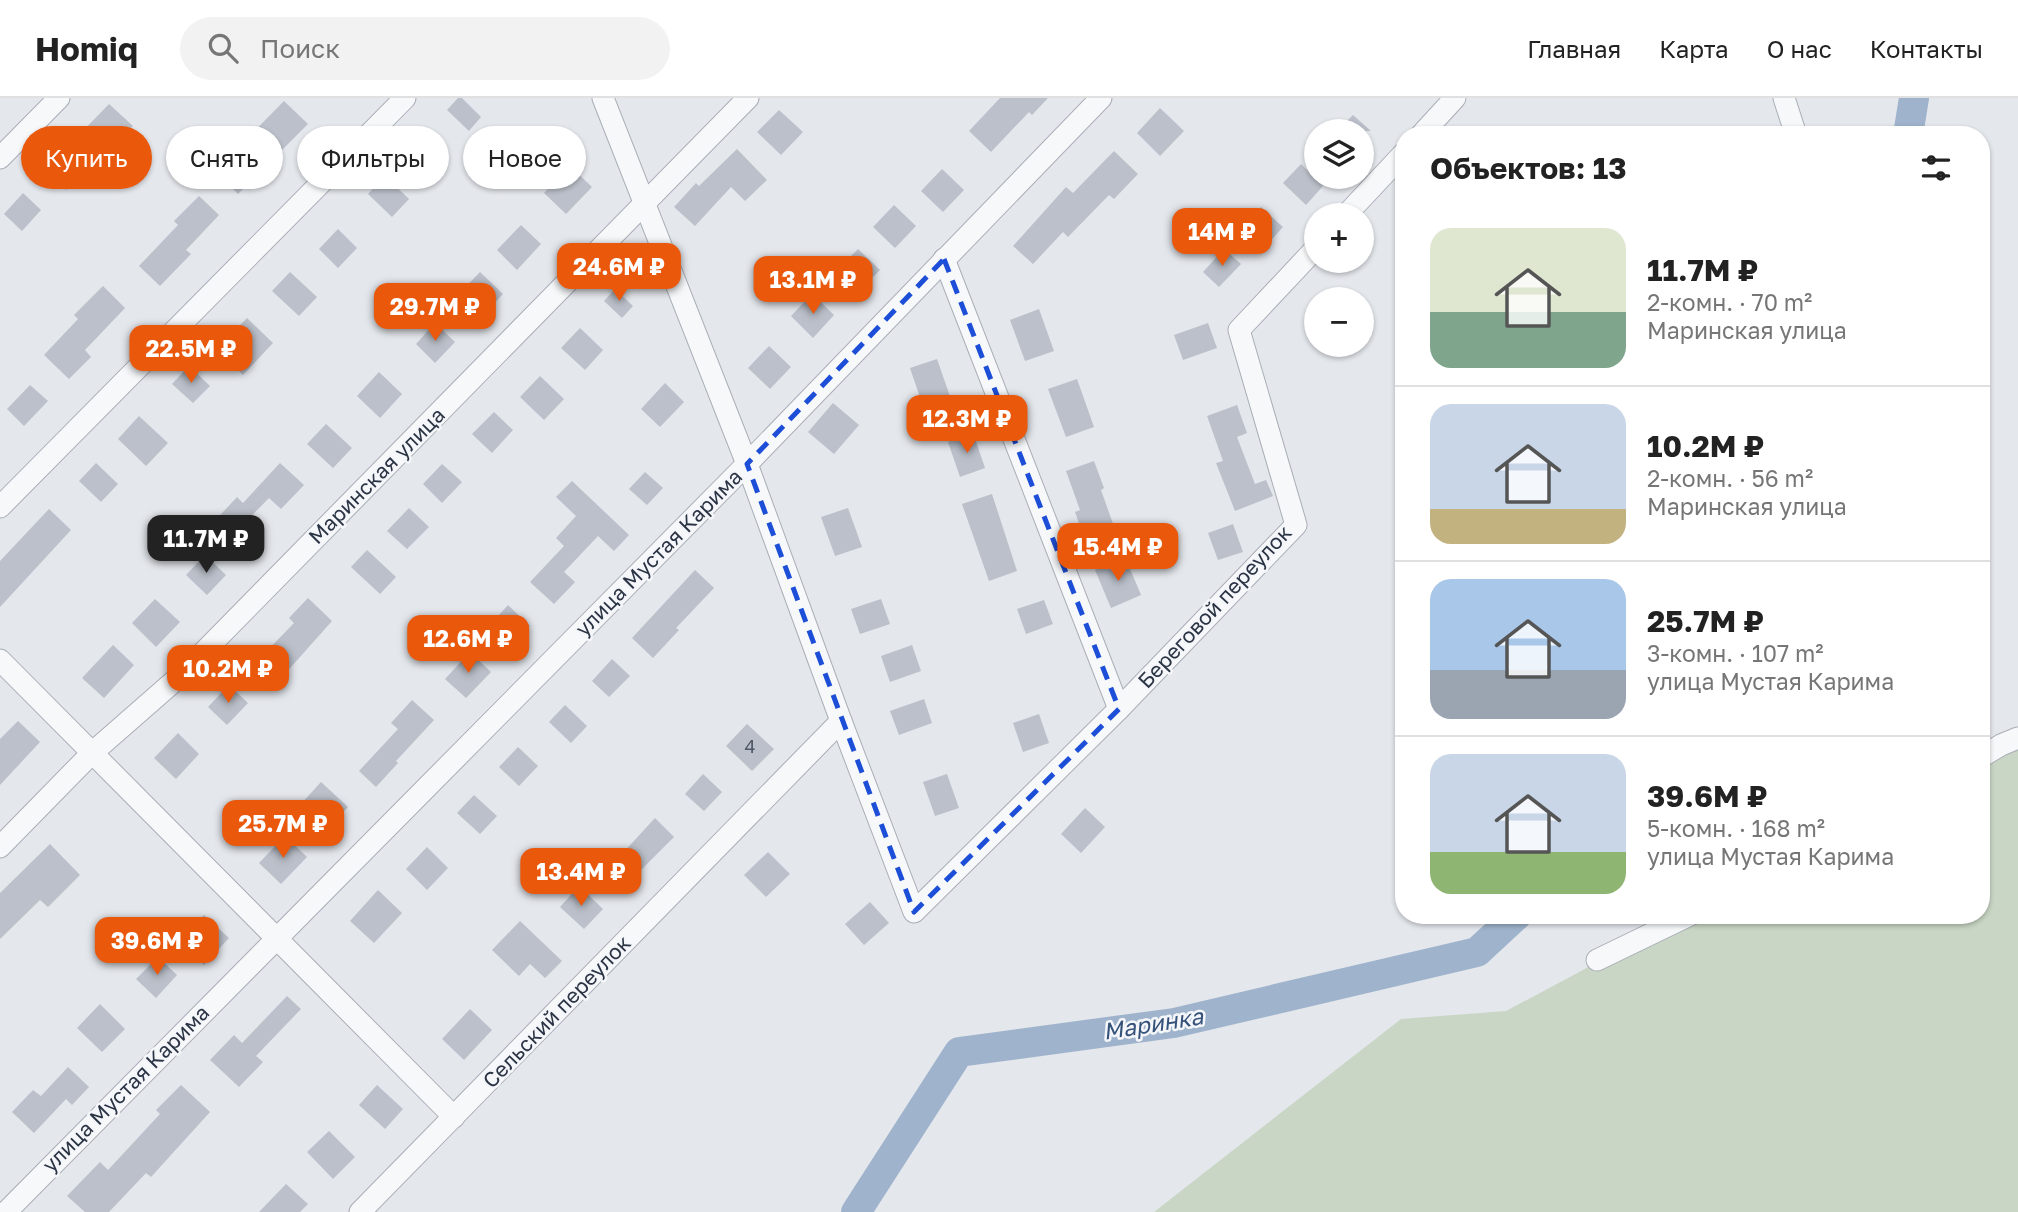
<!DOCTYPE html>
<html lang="ru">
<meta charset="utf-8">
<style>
body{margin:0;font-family:"Golos Text",sans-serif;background:#f2f2f2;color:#222;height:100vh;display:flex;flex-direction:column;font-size:26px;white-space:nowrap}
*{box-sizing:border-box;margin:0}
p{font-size:23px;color:#767676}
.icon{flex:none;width:38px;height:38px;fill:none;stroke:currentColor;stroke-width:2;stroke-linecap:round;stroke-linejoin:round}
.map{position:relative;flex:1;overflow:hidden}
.panel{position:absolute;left:1395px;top:28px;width:595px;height:798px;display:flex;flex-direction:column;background:#fff;border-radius:28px;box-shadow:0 2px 5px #0004}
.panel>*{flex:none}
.hud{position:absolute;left:21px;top:28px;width:665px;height:63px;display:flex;gap:14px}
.buttons{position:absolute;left:1304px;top:21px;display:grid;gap:14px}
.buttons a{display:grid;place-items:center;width:70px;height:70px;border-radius:50%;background:#fff;box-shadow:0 2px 5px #0004;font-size:35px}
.price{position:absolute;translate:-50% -60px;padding:0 16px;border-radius:14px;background:#ea580c;color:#fff;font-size:23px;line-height:46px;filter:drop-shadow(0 2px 4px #0008)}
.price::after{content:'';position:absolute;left:50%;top:42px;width:21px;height:16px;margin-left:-10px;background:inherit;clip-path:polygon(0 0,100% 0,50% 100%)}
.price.current{background:#222;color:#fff}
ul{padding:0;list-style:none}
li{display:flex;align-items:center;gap:21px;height:175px;padding:0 35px}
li+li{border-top:2px solid #e0e0e0}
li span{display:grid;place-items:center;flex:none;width:196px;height:140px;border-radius:21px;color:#555}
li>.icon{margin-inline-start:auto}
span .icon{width:84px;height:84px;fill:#fffc;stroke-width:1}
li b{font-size:30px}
h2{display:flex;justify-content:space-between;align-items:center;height:84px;padding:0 35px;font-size:30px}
.tag{padding:0 24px;border-radius:32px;background:#fff;box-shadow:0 2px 5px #0004;font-size:24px;line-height:63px}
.tag.current{background:#ea580c;color:#fff}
header{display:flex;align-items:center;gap:42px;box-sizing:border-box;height:98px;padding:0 35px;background:#fff;border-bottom:2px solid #e0e0e0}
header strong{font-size:33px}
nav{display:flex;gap:38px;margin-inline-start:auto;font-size:24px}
.search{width:490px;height:63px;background:#f2f2f2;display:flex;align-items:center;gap:18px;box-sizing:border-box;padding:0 24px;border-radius:38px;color:#767676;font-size:26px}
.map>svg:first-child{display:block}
.green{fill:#c9d6c5}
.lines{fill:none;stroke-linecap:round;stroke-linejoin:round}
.river{stroke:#9fb4cc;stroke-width:30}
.building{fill:#bbc0ca}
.minor-casing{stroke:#a9aeb7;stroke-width:23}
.minor{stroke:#f7f8fa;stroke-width:21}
.marked{fill:none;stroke:#1d4ed8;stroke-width:5;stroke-dasharray:14 9;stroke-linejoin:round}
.labels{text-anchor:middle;stroke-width:5;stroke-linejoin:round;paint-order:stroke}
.number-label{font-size:18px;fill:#4f5766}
.street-label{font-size:21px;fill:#2b3445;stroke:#f4f6f9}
.water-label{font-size:23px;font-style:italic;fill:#34527a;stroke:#f4f6f9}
</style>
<header>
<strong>Homiq</strong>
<div class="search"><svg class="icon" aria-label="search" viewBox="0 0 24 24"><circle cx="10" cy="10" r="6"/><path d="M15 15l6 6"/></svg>Поиск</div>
<nav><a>Главная</a><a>Карта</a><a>О нас</a><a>Контакты</a></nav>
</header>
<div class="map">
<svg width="2018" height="1114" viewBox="0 0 2018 1114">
<rect width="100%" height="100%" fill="#e4e7ec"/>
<path class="green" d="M2018,642V1114H1154L1401,921L1506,913L1686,817H1981V662Z"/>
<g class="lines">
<g class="river">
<path d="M1908,37L1914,0"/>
<path d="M856,1114L959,954L1174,925L1477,854L1517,817"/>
</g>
</g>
<g class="building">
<path d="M458,0H462L481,19L469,33L447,12Z"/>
<path d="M1000,0H1048L1032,17L1029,14L991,54L969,33Z"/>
<path d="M284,3L308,26L238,96L215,73Z"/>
<path d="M109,6L133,28L113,48L110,45L66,92L40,67L70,36L75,41Z"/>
<path d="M1160,10L1184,33L1160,58L1137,35Z"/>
<path d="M779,12L803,34L781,57L757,34Z"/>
<path d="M1353,17L1371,33H1337Z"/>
<path d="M424,33L448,56L432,73L408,51Z"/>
<path d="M737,51L767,82L745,103L731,89L695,128L674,109L696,85L699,88Z"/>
<path d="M1114,53L1138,76L1114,101L1109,97L1068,139L1063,134L1033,166L1013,148L1066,89L1073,95Z"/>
<path d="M1301,66L1323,88L1306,107L1283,85Z"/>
<path d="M570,68L592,89L566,116L544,95Z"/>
<path d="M942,71L964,92L943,114L921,93Z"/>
<path d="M385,78L409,101L392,119L368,96Z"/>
<path d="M23,95L41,112L22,133L4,116Z"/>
<path d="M199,98L219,117L186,152L191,156L160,188L139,168L178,127L174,123Z"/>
<path d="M894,107L916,128L895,150L873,129Z"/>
<path d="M1261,109L1283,129L1265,149L1243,128Z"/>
<path d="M521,127L541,146L517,172L497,152Z"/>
<path d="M338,131L357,150L338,170L319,151Z"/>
<path d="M858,151L880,172L858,194L836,173Z"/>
<path d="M1224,151L1241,166L1219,189L1203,174Z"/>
<path d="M290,174L317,199L299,218L272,193Z"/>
<path d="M480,174L503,196L481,219L458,197Z"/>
<path d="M103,188L125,210L85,252L91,259L69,281L44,257L78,221L74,217Z"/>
<path d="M615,191L633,208L622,220L604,203Z"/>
<path d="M812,196L834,217L813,240L791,218Z"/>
<path d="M1039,211L1054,253L1025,263L1010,222Z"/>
<path d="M247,220L273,245L243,277L217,252Z"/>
<path d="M435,225L455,244L435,265L416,246Z"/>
<path d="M1208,225L1217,250L1183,262L1174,237Z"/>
<path d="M580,230L603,252L585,272L561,250Z"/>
<path d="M769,248L791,269L770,291L748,270Z"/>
<path d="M937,261L953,307L926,317L910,270Z"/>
<path d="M189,268L210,288L193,305L172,286Z"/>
<path d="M379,274L402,296L380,320L357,298Z"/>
<path d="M540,278L564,301L544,322L520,299Z"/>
<path d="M1077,281L1094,329L1066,339L1048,291Z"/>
<path d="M665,285L684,304L660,329L641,311Z"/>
<path d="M30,287L48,303L24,328L7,311Z"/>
<path d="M833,305L859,327L834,356L808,334Z"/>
<path d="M1237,307L1247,335L1237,339L1255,386L1266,382L1273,398L1235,413L1216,365L1223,363L1207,318Z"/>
<path d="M494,314L513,332L492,355L472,336Z"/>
<path d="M139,318L168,345L146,368L118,341Z"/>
<path d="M326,326L352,350L333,370L307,346Z"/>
<path d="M973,335L985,370L960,379L948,344Z"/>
<path d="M1094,363L1104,390L1101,392L1117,437L1087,448L1075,414L1080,412L1066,373Z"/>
<path d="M96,365L118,386L101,404L79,383Z"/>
<path d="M280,365L304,387L281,411L269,400L227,443L210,428L237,399L243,405Z"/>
<path d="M442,366L462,384L442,405L423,386Z"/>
<path d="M645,374L663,390L647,407L629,391Z"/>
<path d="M572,383L629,437L614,453L598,438L564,474L575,484L554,506L530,484L564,448L556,440L576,418L556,399Z"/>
<path d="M992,396L1017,473L989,483L962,406Z"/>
<path d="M409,410L429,429L407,451L387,433Z"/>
<path d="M848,410L862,449L835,458L821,419Z"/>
<path d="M49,411L71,432L0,509V463Z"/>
<path d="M1233,426L1243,454L1218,462L1208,435Z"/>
<path d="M367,452L396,479L380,496L351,469Z"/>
<path d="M205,457L226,477L207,497L186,477Z"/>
<path d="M1125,459L1141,497L1111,510L1095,472Z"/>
<path d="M695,472L714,490L676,530L679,532L653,560L632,540Z"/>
<path d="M308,500L332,523L283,578L262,558L294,525L289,520Z"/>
<path d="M155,501L180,524L156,549L132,525Z"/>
<path d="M881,501L890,526L860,536L851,511Z"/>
<path d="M1044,502L1053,526L1026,536L1017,511Z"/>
<path d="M508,507L530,528L513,546L491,526Z"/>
<path d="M113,547L134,567L104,600L82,580Z"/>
<path d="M912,547L921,573L890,584L881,558Z"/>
<path d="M470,554L491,574L466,600L445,581Z"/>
<path d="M612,561L630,578L609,599L592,583Z"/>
<path d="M229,587L248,605L227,627L208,609Z"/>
<path d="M924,601L932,625L899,637L890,613Z"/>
<path d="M412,602L434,622L396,663L398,665L376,689L359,673L398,631L391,625Z"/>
<path d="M565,607L587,628L571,645L549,624Z"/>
<path d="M1039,616L1049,645L1023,654L1013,625Z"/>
<path d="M18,623L40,644L0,687V641Z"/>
<path d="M747,626L774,651L752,673L726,648Z"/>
<path d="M178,635L199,656L176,681L154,660Z"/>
<path d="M518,649L538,668L519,688L499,669Z"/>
<path d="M703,676L722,694L704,713L685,696Z"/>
<path d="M947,676L959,710L935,718L923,684Z"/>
<path d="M321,684L348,709L328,731L301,706Z"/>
<path d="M474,697L497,718L480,736L457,715Z"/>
<path d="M1085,710L1105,729L1081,755L1061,736Z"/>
<path d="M655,720L674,739L628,785L610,769Z"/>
<path d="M285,738L307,759L281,786L259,765Z"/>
<path d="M50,746L80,777L48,809L40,802L0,841V795Z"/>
<path d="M427,749L448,770L427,792L406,771Z"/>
<path d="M768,754L790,776L766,799L744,777Z"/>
<path d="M579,788L603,811L584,831L560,809Z"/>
<path d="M378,792L402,815L374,845L350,823Z"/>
<path d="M870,804L889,825L864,847L845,826Z"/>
<path d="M204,817L229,840L204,867L179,843Z"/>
<path d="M520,823L562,863L545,880L530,866L519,878L492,852Z"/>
<path d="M158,859L177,877L156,900L136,881Z"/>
<path d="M287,898L301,911L256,958L263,964L239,989L210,962L234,937L242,945Z"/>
<path d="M100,906L125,931L102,954L77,930Z"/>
<path d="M470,911L492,932L464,962L442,941Z"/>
<path d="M68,969L89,989L72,1007L66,1001L34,1035L12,1014L33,992L41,998Z"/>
<path d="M181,987L210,1014L151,1079L146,1075L109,1114H85L67,1098L100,1064L108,1072L160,1016L156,1012Z"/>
<path d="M377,987L403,1011L385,1031L359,1007Z"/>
<path d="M329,1033L355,1059L333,1081L307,1054Z"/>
<path d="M286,1086L308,1106L300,1114H259Z"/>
</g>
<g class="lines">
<defs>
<g id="minor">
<path d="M603,0L747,366L841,623L914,814L1119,611L1296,427L1239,232L1316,150"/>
<path d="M1784,0L1796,37"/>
<path d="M1421,37L1455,0"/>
<path d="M0,60L59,0"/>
<path d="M1346,117L1404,55"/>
<path d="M944,161L1119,611"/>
<path d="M0,409L405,0"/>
<path d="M0,562L454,1019"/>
<path d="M1981,659L2001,647L2018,640"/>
<path d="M0,749L92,655L180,578L748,0"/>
<path d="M1597,862L1690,817"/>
<path d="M6,1114L747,366L1101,0"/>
<path d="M360,1114L841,623"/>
</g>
</defs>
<use href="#minor" class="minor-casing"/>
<use href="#minor" class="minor"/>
</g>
<path class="marked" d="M944,161L1119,611L914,814L747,366Z"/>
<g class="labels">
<g class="number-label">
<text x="750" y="655">4</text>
</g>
<g class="street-label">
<text transform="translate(377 378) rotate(-45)" y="7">Маринская улица</text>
<text transform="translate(659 455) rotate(-45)" y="7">улица Мустая Карима</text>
<text transform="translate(1215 509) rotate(-47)" y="7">Береговой переулок</text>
<text transform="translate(557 914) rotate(-46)" y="7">Сельский переулок</text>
<text transform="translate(126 991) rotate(-45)" y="7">улица Мустая Карима</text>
</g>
<g class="water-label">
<text transform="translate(1153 926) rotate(-9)" y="8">Маринка</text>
</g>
</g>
</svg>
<div class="buttons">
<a><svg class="icon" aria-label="layers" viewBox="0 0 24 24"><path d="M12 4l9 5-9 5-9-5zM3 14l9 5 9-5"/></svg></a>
<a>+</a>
<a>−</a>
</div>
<b class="price" style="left:1222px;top:170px">14M ₽</b>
<b class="price" style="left:619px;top:205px">24.6M ₽</b>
<b class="price" style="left:813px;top:218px">13.1M ₽</b>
<b class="price" style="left:435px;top:245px">29.7M ₽</b>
<b class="price" style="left:191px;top:287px">22.5M ₽</b>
<b class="price" style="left:967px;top:357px">12.3M ₽</b>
<b class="price current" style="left:206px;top:477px">11.7M ₽</b>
<b class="price" style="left:1118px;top:485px">15.4M ₽</b>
<b class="price" style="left:468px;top:577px">12.6M ₽</b>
<b class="price" style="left:228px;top:607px">10.2M ₽</b>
<b class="price" style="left:283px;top:762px">25.7M ₽</b>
<b class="price" style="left:581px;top:810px">13.4M ₽</b>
<b class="price" style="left:157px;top:879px">39.6M ₽</b>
<div class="hud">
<a class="tag current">Купить</a>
<a class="tag">Снять</a>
<a class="tag">Фильтры</a>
<a class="tag">Новое</a>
</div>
<section class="panel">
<h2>Объектов: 13<svg class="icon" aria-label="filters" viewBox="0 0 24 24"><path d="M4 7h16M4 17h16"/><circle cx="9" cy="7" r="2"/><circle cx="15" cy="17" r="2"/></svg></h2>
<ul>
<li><span style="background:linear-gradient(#dfe7d0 60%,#7fa58c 0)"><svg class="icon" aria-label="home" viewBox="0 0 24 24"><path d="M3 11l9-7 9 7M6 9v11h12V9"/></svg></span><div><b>11.7M ₽</b><p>2-комн. · 70 m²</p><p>Маринская улица</p></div></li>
<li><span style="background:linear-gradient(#c9d6e8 75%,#c2b280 0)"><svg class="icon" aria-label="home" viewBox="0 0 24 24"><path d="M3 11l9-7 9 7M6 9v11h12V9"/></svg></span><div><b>10.2M ₽</b><p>2-комн. · 56 m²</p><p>Маринская улица</p></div></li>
<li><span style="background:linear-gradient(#a9c7e8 65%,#9aa5b1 0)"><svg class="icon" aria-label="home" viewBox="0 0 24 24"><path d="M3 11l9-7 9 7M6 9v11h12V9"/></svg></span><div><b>25.7M ₽</b><p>3-комн. · 107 m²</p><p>улица Мустая Карима</p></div></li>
<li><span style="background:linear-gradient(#c9d6e8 70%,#8fb573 0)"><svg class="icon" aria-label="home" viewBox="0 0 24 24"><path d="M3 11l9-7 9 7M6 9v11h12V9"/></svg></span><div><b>39.6M ₽</b><p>5-комн. · 168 m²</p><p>улица Мустая Карима</p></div></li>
</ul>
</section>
</div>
